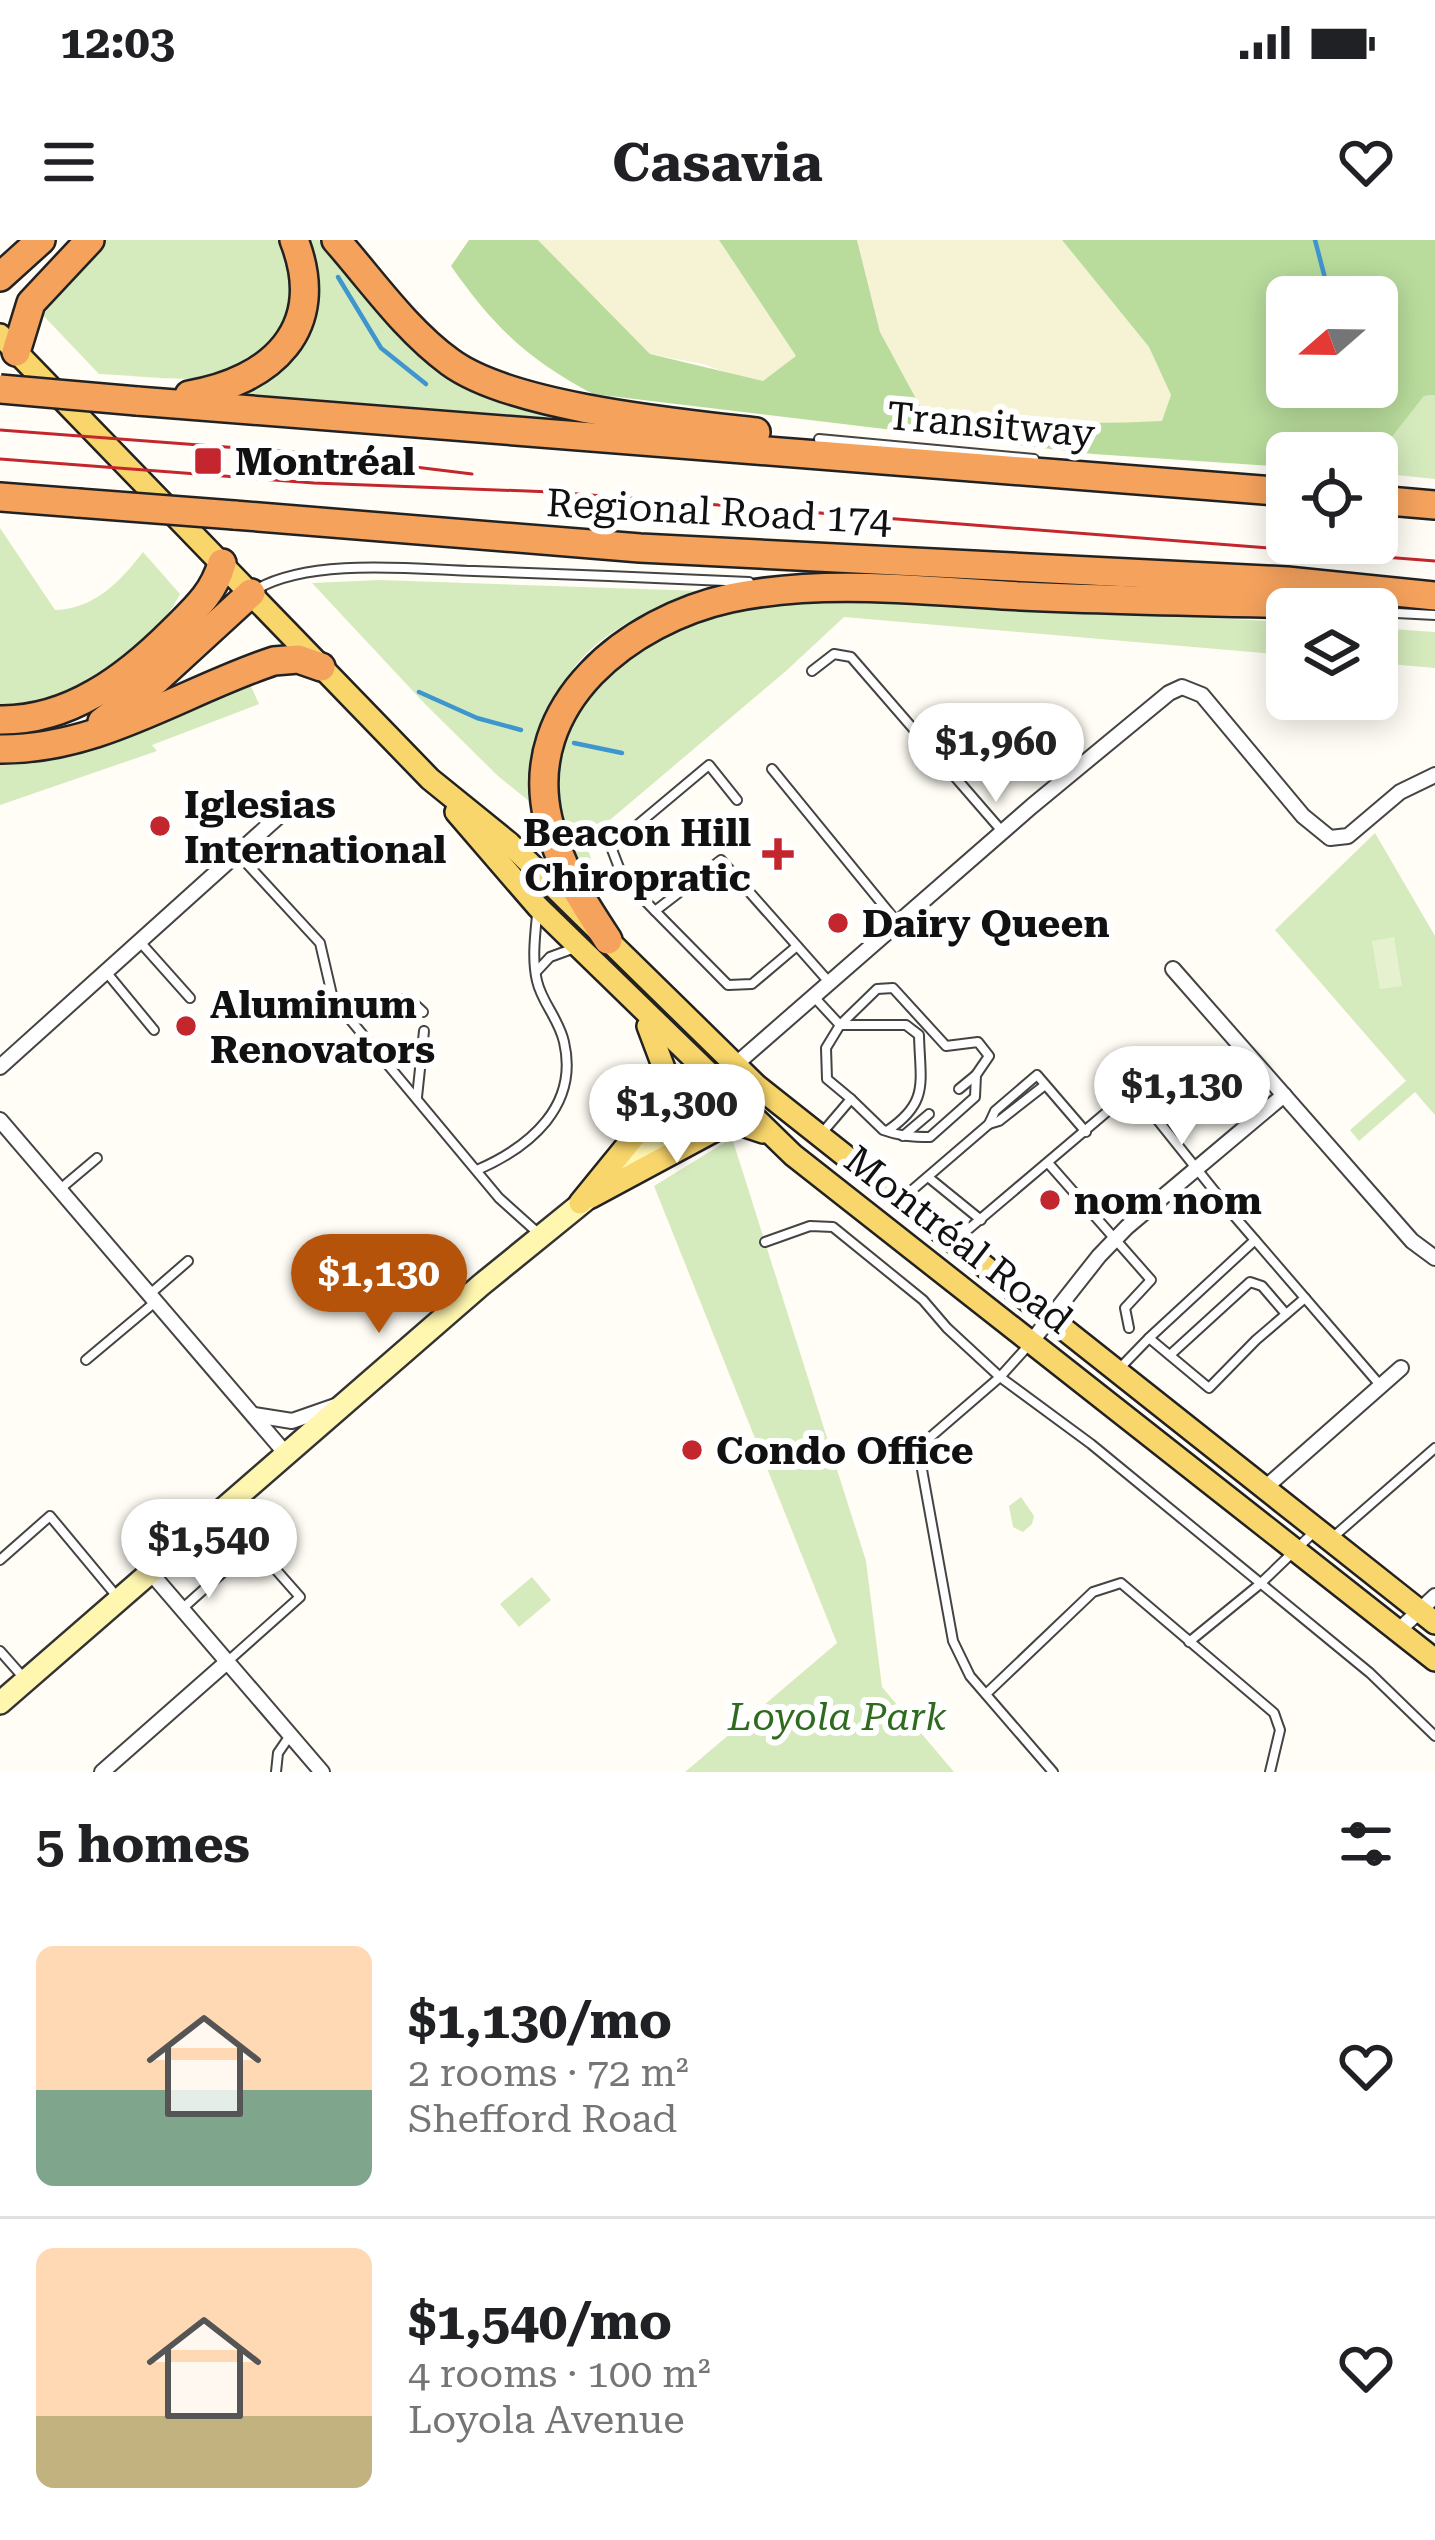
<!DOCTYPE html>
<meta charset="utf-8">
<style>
body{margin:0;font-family:"Roboto Serif",serif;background:#f2f2f2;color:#202124;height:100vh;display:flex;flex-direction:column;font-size:45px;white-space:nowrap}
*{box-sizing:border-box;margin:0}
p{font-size:39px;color:#757577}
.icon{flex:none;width:66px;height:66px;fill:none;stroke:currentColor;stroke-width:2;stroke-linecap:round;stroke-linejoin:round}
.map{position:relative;height:1532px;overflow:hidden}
.details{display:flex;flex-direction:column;background:#fff;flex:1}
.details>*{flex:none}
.needle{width:78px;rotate:250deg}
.fabs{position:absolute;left:1266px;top:36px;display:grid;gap:24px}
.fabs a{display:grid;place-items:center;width:132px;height:132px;border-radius:18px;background:#fff;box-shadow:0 6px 30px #0003;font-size:60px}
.price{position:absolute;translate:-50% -102px;padding:0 27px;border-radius:42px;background:#fff;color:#222;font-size:39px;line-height:78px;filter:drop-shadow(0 3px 6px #0008)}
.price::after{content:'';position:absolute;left:50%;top:72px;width:36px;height:27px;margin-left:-18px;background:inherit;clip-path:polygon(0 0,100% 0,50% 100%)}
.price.on{background:#b45309;color:#fff}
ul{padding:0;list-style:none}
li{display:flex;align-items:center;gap:36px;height:300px;padding:0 36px}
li+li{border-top:3px solid #e0e0e0}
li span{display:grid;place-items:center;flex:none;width:336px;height:240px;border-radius:18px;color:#555}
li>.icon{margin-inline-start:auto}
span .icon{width:144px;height:144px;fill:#fffc;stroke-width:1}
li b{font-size:51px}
h2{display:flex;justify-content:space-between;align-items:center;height:144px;padding:0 36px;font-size:51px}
.status{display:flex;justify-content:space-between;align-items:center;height:84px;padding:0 60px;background:#fff;direction:ltr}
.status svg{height:33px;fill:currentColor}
header{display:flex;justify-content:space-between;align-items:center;height:156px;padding:0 36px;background:#fff;font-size:54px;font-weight:700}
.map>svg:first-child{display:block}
.farmland{fill:#f6f3d4}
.green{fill:#d5ebbd}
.forest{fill:#b9dc9c;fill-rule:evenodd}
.pitch{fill:#e6f2cf}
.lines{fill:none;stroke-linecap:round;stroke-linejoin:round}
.stream{stroke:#3f96cf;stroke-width:4.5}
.lane-casing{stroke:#444;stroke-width:12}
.street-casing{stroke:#444;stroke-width:18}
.secondary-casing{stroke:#333;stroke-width:26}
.primary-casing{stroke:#222;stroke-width:26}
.highway-casing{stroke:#222;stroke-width:32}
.lane{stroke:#fff;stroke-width:8}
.street{stroke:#fff;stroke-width:14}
.secondary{stroke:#fff6b0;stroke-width:21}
.primary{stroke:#f9d66b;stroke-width:21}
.highway{stroke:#f5a25d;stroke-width:27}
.tram{stroke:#c4262e;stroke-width:3}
.highway-bridge-casing{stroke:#222;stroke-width:32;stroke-linecap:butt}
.highway-bridge{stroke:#f5a25d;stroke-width:27}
.poi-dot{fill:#c4262e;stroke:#fff;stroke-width:4.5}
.labels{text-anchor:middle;stroke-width:12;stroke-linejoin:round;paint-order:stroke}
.street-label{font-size:39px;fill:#111;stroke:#fff}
.poi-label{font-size:39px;font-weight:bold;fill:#111;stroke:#fff;text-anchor:start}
.park-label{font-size:39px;font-style:italic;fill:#2f6b1f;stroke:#fff}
</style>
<div class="status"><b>12:03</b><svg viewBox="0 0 49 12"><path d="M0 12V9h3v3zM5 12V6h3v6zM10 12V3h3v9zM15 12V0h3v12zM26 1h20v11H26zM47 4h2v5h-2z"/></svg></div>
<header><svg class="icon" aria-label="menu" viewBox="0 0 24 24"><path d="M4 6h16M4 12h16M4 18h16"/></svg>Casavia<svg class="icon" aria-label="heart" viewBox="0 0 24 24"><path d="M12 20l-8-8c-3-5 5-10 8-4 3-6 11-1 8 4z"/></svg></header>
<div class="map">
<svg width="1435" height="1532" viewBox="0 0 1435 1532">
<rect width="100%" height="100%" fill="#fffdf5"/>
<g class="farmland">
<path d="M538,0H719L797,117L763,141L747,140L703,124L650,114Z"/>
<path d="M857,0H1062L1149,107L1171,155L1163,182L1079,185L975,178L920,166L880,92Z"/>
</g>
<g class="green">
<path d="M106,0H280C309,59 278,124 213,137C184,142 130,135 99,134L37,69L69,31Z"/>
<path d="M306,0H319L507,163L567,184L236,157C321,113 312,85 306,0Z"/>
<path d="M1435,155V239L1377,233V216L1424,156Z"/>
<path d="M0,288L55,370C94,369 120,342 143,312L180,354C145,421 73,459 0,468Z"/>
<path d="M380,340L700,351C647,370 582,398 559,454C545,488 542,531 535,566L498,536L425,464L312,343Z"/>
<path d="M805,360L895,361L1287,382V415L844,377L786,431L585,601L603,654L576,623L558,584V508L598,433L698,374Z"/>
<path d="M1377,388L1435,392V428L1377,423Z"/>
<path d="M250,444L259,464L152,505L157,511L0,565V522C89,521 171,480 250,444Z"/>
<path d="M1375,593L1435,696V875L1415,852L1359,901L1350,890L1406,841L1275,690Z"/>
<path d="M732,898L866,1321L882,1447L954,1532H685L837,1403L654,946Z"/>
<path d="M1021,1257L1034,1276L1032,1284L1023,1292L1013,1287L1009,1266Z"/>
<path d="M532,1337L551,1360L519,1387L500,1364Z"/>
</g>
<path class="forest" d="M469,0H538L650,114L763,141L796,116L719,0H857L880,92L920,166C1000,184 1080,185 1162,181L1171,155L1149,107L1062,0H1435V155L1424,156L1377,216L1287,213V227L1093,214L593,154C527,119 493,86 451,26ZM1287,57H1377V147H1287Z"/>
<path class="pitch" d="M1394,697L1402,746L1380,749L1372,701Z"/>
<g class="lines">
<g class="stream">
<path d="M1315,0L1330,57"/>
<path d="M338,37L381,108L426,144"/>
<path d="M419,452L477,478L521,490"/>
<path d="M574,503L622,513"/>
</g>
<defs>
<g id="lane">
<path d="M819,199L1034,219"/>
<path d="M257,349C312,318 411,329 474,331C566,334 657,338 749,342"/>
<path d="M1377,372L1435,375"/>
<path d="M812,431L834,414L851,417L1001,590"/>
<path d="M772,529L897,682"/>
<path d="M737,560L709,525L611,607L623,638L655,671L721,620L829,742"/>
<path d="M238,614L320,703L333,759L499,958L538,993"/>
<path d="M655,671L728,745L752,744L797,706"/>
<path d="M141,703L190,758"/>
<path d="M536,732L550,717L572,709"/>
<path d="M107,733L154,790"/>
<path d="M815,758L840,785L826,808L827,839L851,859L822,893"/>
<path d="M334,759H409L423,772"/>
<path d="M959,849L976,835"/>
<path d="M417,857L424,791"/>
<path d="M851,859L883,890C899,896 912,897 930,897L975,857L976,835L989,816L978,802L946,806L893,748L877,749L840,785H906L919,795C920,842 930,862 887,891"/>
<path d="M989,884L999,881L1045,845"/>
<path d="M903,896L929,874"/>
<path d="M1049,924L1151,1040L1125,1068L1129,1088"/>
<path d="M477,930C530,907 579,866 564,802C559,779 542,763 537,741C532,720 535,696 537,675"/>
<path d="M928,937L981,980"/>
<path d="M59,950L97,918"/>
<path d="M904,957L989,884L995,871L1037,835L1086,892"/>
<path d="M958,998L1128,854L1144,863L1236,978L1380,1145"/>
<path d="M765,1002L810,986L833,987L923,1060L947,1088L1000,1137L1091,1204L1370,1433L1435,1496"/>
<path d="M150,1054L188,1021"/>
<path d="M1149,1098L1255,1000"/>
<path d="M1028,1106L1000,1137L927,1200L921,1224L953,1401L970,1436L1053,1532"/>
<path d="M1170,1115L1250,1042L1262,1046L1286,1074"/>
<path d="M86,1120L154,1063"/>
<path d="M1117,1131L1149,1098L1209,1148L1256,1100L1305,1058"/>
<path d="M1332,1298L1435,1208"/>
<path d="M0,1320L50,1276L119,1359"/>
<path d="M183,1368L240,1317L212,1282"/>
<path d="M1189,1402L1260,1344L1313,1293"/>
<path d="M0,1411L23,1437"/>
<path d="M227,1422L300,1357L262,1314L240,1317"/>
<path d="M986,1454L1093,1352L1121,1343L1274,1473L1280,1490L1270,1532"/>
<path d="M276,1532L278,1513L289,1497"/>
</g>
<g id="street">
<path d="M1173,729L1412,1001L1435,1018"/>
<path d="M735,825L1032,566L1169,453L1182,447L1202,455L1303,576L1330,598L1348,596L1400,552L1435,535"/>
<path d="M0,827L279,576"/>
<path d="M0,880L287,1215"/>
<path d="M1032,1101L1099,1016L1127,987L1284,855"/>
<path d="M254,1175L292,1181L335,1166"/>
<path d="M1266,1247L1401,1128"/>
<path d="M151,1333L322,1532"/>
<path d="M1398,1391L1435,1356"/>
<path d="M102,1532L227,1422"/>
</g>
<g id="secondary">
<path d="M635,906L693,851L715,841L735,825"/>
<path d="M623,932L706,864L715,841"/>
<path d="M0,1463L481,1045L593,954"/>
</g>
<g id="primary">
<path d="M0,95L430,539L509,603L757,846L1435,1383"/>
<path d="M456,572L538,667L793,915L1435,1420"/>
<path d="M591,957L723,886H745L763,892"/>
<path d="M580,963L664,860L668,839L648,786"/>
</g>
<g id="highway">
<path d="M336,0C372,41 405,89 450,122C511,167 677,183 756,192"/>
<path d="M0,37L41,0"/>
<path d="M16,112L31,63L90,0"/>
<path d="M189,155C271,141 329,89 294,0"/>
<path d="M137,161L1287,252"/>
<path d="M0,257L78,263"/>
<path d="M1377,260L1435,265"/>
<path d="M234,275L640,308L1287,341L1435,356"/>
<path d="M0,480C69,481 126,438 173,391C194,370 214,353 222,323"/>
<path d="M102,482L155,441L251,353"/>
<path d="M0,509C100,510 183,451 274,421L298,419L321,427"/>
<path d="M608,700C583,662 558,624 548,579C521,463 630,380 730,358C825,338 925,351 1021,356C1136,361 1252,363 1367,365"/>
</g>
</defs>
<use href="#lane" class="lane-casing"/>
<use href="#street" class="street-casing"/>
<use href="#secondary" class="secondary-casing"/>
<use href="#primary" class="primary-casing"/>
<use href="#highway" class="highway-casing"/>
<use href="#lane" class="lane"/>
<use href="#street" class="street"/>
<use href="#secondary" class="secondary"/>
<use href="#primary" class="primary"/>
<use href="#highway" class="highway"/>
<g class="tram">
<path d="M0,190L293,212L472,234"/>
<path d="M0,219L314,243L552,252L1435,321"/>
</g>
<defs>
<g id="highway-bridge">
<path d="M0,149L137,161"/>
<path d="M78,263L234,275"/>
</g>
</defs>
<use href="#highway-bridge" class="highway-bridge-casing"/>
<use href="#highway-bridge" class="highway-bridge"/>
</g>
<g class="poi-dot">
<rect x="193" y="206" width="30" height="30" rx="6"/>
<circle cx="160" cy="586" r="12"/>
<path d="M772 596h12v12h12v12h-12v12h-12v-12h-12v-12h12z"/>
<circle cx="838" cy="683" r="12"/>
<circle cx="186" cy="786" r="12"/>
<circle cx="1050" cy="960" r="12"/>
<circle cx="692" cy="1210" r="12"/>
</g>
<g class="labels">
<g class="street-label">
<text transform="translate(991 184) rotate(5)" y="14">Transitway</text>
<text transform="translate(719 271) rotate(3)" y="14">Regional Road 174</text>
<text transform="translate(959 999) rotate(38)" y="14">Montréal Road</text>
</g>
<g class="poi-label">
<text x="235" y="235">Montréal</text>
<text x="184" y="578">Iglesias<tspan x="184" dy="45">International</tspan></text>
<text x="751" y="606" text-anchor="end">Beacon Hill<tspan x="751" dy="45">Chiropratic</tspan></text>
<text x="862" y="697">Dairy Queen</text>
<text x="210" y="778">Aluminum<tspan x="210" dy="45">Renovators</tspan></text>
<text x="1074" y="974">nom nom</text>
<text x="716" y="1224">Condo Office</text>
</g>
<g class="park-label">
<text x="837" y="1490">Loyola Park</text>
</g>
</g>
</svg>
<div class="fabs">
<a><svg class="needle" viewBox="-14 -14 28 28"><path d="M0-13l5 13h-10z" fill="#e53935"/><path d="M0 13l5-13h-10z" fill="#757577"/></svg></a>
<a><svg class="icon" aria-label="locate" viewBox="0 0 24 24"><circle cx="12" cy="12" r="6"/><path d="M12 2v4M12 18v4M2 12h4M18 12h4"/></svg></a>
<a><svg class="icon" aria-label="layers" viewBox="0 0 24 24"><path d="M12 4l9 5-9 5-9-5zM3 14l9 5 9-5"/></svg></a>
</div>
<b class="price" style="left:996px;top:565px">$1,960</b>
<b class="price" style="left:1182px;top:908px">$1,130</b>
<b class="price" style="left:677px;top:926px">$1,300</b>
<b class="price on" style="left:379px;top:1096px">$1,130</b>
<b class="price" style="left:209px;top:1361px">$1,540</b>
</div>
<section class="details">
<h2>5 homes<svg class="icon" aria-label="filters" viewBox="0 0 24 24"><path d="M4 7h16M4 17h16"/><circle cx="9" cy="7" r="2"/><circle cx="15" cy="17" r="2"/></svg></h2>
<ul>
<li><span style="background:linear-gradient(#ffd9b3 60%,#7fa58c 0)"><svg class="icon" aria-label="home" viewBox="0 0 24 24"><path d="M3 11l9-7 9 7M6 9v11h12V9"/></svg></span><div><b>$1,130/mo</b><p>2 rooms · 72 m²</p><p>Shefford Road</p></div><svg class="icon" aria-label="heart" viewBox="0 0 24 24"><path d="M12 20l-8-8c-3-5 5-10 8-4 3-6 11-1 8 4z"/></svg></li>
<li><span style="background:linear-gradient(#ffd9b3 70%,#c2b280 0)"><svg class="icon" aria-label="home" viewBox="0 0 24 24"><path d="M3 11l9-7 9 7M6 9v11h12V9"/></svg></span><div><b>$1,540/mo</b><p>4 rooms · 100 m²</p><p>Loyola Avenue</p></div><svg class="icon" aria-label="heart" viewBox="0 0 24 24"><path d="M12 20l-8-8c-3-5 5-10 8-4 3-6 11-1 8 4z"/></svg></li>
</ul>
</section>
